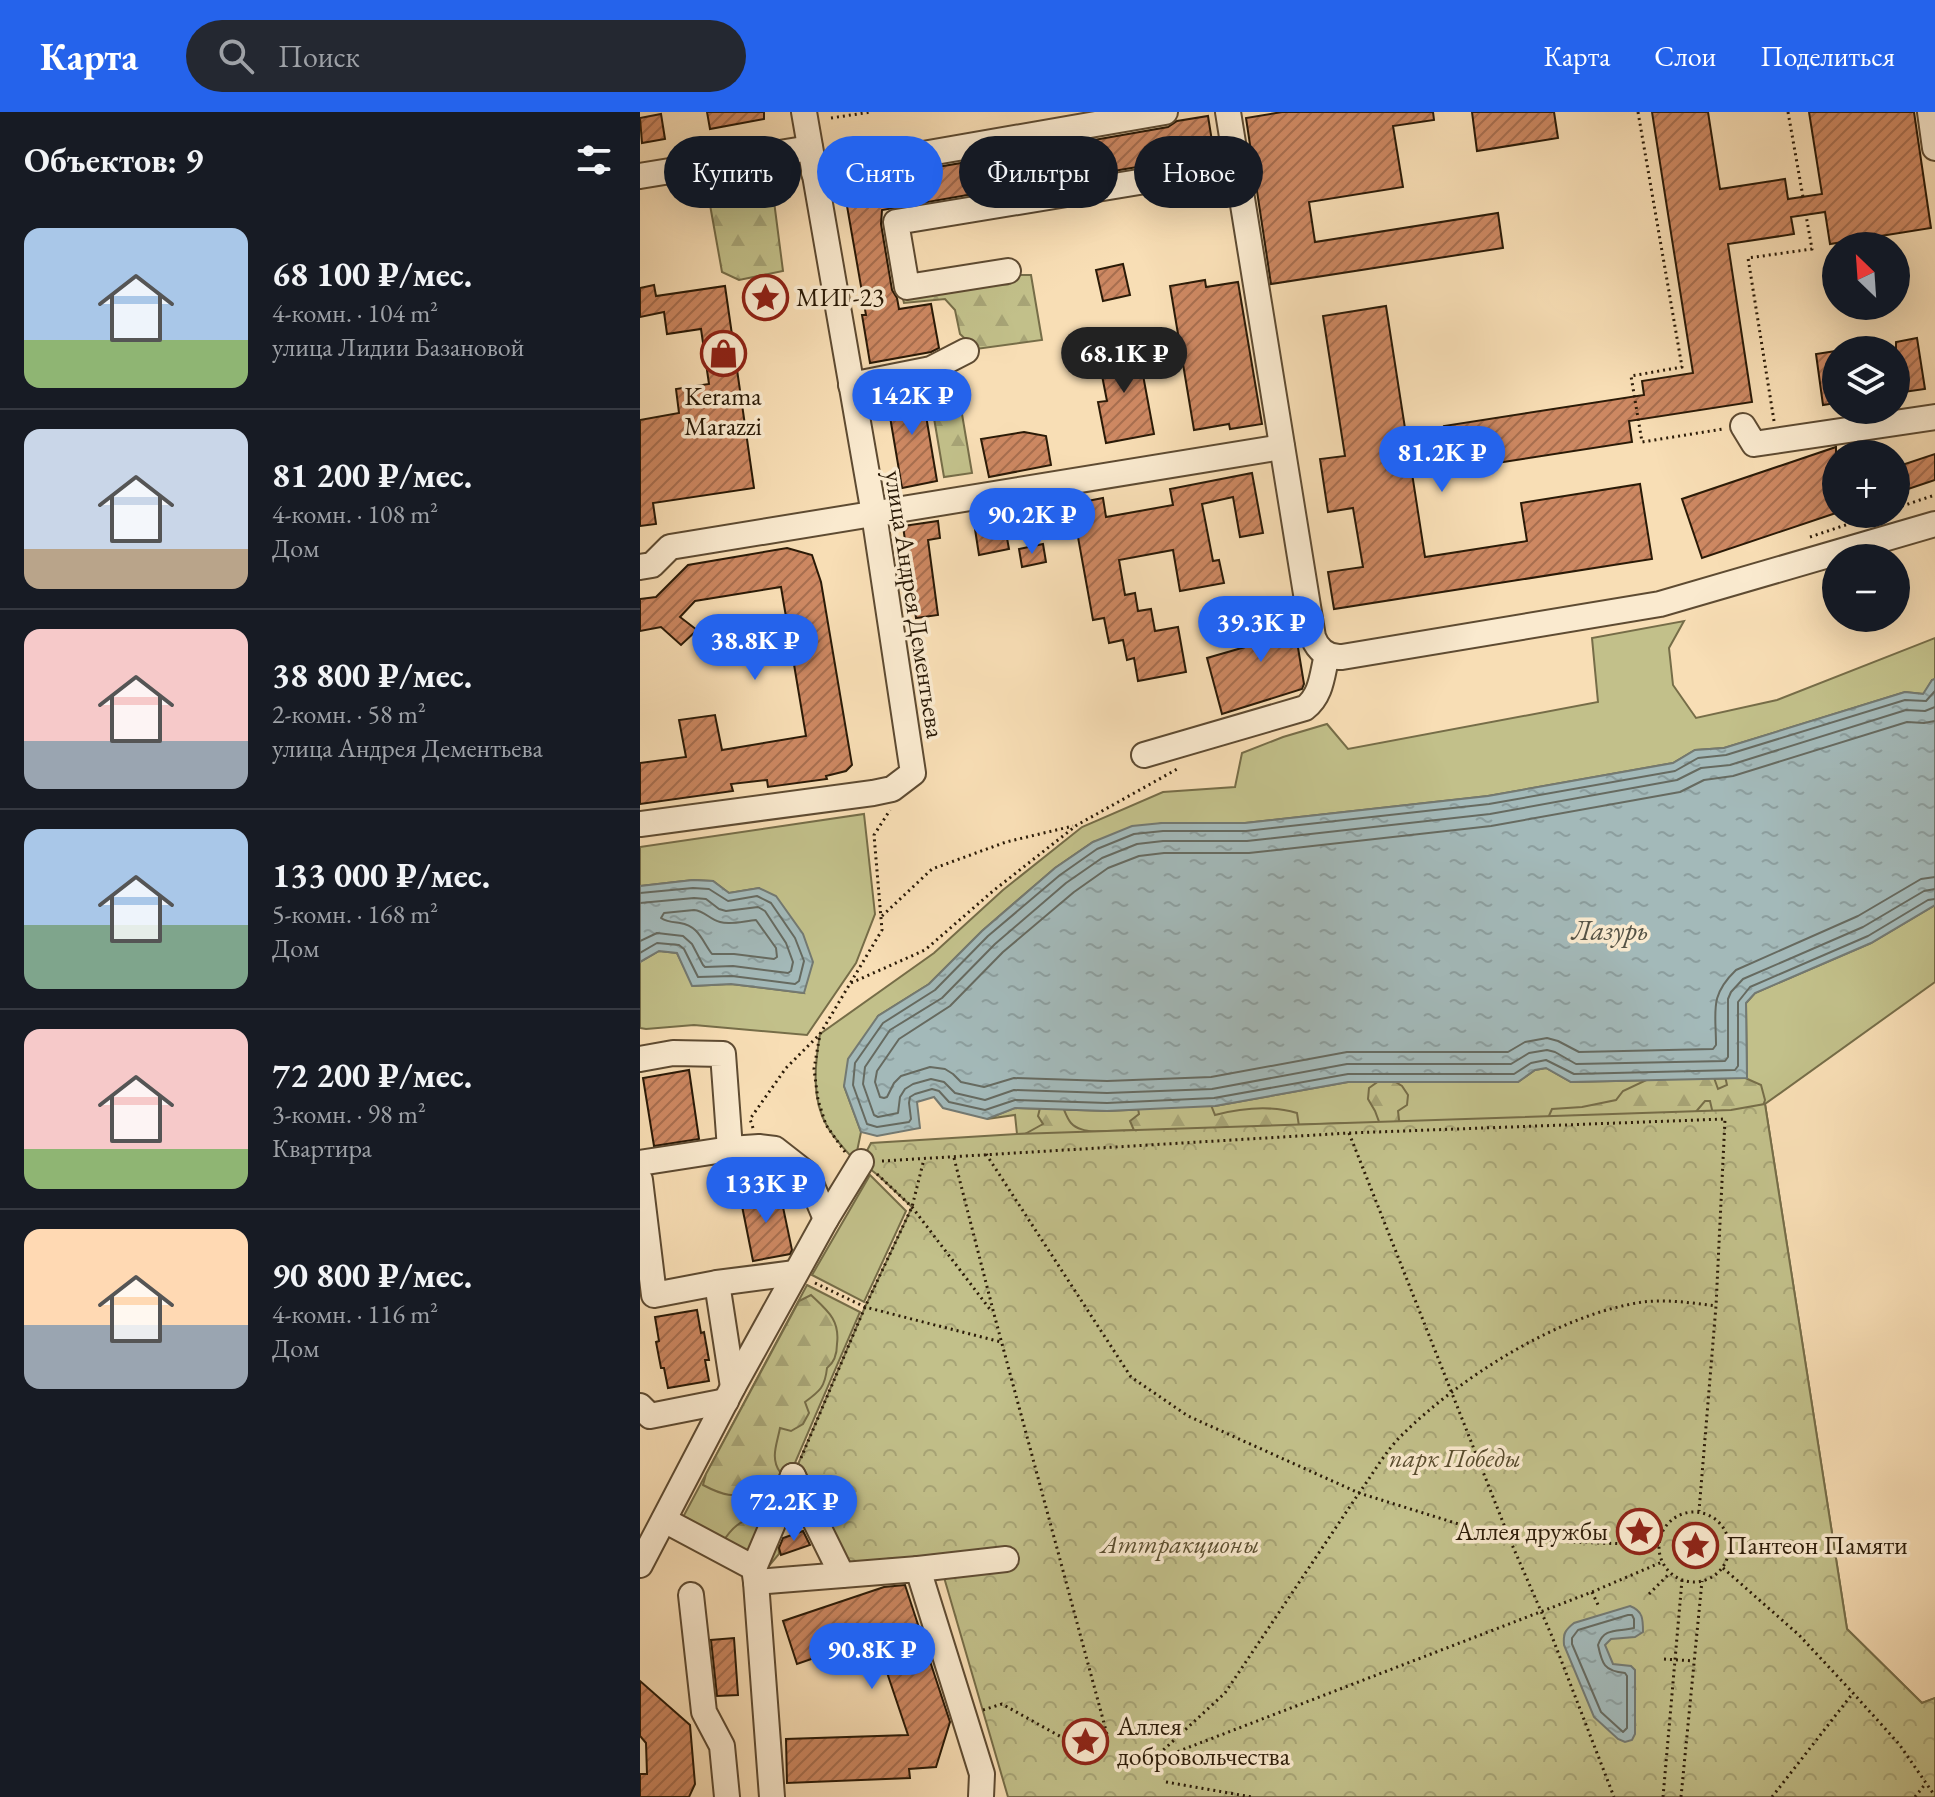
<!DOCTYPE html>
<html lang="ru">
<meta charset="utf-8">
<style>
body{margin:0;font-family:"EB Garamond",serif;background:#242831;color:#f1f3f6;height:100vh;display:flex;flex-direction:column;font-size:30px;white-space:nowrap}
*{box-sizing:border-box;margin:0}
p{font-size:26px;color:#9ea1a6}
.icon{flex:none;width:44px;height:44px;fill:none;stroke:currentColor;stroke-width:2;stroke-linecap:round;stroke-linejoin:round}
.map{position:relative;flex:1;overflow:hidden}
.details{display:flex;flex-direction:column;background:#171b24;width:640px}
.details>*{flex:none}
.top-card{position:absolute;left:24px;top:24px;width:760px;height:72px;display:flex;gap:16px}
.needle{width:52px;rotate:335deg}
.tools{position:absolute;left:1182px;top:120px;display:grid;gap:16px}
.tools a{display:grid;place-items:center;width:88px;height:88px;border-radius:50%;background:#171b24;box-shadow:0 8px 32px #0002;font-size:40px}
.price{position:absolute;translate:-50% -68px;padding:0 18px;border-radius:28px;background:#2563eb;color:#fff;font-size:26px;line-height:52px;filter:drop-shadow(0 2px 4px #0008)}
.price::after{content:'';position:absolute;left:50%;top:48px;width:24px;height:18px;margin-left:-12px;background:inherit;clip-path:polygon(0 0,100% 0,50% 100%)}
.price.active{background:#222;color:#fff}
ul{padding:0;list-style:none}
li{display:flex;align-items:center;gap:24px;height:200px;padding:0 24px}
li+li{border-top:2px solid #363941}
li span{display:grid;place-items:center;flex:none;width:224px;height:160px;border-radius:16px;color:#555}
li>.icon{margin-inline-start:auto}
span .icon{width:96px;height:96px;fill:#fffc;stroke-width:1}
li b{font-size:34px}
h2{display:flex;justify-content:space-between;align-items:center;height:96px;padding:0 24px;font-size:34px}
.chip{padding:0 28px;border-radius:36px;background:#171b24;box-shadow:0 8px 32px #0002;font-size:28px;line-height:72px}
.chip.active{background:#2563eb;color:#fff}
header{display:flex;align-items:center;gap:48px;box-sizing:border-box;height:112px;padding:0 40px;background:#2563eb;color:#fff}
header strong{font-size:38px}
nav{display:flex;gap:44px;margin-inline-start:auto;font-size:28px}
.search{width:560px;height:72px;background:#242831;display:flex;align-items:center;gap:20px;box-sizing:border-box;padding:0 28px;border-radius:44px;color:#9ea1a6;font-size:30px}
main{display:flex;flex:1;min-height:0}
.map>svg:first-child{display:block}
.grass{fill:#c2c08a;stroke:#766d48;stroke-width:2}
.forest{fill:url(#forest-firs);stroke:#766d48;stroke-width:2}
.park{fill:url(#park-crowns);stroke:#766d48;stroke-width:2}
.water{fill:url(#water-ripples);stroke:#737972;stroke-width:2}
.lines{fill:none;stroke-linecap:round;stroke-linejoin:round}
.shore{stroke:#666a60;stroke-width:2}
.building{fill:url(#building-hatch);stroke:#2a1a07;stroke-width:2}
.minor-casing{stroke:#5e4b32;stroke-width:28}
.path{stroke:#2a1a07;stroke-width:3;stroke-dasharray:2 4;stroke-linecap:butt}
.minor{stroke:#faeacf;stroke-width:24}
.labels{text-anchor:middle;stroke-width:7;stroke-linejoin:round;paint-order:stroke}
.poi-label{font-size:26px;fill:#2a1a07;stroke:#faeacf;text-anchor:start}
.street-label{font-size:26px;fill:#2a1a07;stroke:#faeacf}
.park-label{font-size:26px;font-style:italic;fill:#584c2e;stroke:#faeacf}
.water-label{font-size:28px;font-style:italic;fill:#545245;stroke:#faeacf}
</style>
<header>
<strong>Карта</strong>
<div class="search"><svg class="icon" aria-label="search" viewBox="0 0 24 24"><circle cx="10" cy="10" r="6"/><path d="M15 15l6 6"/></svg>Поиск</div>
<nav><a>Карта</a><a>Слои</a><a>Поделиться</a></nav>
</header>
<main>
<section class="details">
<h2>Объектов: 9<svg class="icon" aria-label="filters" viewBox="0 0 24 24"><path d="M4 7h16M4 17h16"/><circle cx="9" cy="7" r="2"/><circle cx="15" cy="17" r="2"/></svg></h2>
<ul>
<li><span style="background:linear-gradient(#a9c7e8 70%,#8fb573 0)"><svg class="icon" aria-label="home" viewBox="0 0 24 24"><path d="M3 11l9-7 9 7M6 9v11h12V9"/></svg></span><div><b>68 100 ₽/мес.</b><p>4-комн. · 104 m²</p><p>улица Лидии Базановой</p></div></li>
<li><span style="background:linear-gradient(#c9d6e8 75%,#b9a48a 0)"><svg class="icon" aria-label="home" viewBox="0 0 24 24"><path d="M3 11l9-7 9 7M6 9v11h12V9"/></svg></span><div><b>81 200 ₽/мес.</b><p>4-комн. · 108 m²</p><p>Дом</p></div></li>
<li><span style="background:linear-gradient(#f6c9c9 70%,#9aa5b1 0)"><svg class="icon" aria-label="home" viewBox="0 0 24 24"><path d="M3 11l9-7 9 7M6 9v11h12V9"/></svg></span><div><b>38 800 ₽/мес.</b><p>2-комн. · 58 m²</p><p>улица Андрея Дементьева</p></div></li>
<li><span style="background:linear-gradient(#a9c7e8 60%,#7fa58c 0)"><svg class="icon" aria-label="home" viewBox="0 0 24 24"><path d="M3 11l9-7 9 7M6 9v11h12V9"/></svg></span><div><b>133 000 ₽/мес.</b><p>5-комн. · 168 m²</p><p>Дом</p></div></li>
<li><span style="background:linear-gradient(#f6c9c9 75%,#8fb573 0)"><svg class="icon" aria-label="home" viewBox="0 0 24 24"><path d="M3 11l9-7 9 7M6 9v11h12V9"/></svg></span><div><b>72 200 ₽/мес.</b><p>3-комн. · 98 m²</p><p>Квартира</p></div></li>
<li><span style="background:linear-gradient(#ffd9b3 60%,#9aa5b1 0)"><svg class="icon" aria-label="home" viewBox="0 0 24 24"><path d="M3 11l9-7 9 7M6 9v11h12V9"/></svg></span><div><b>90 800 ₽/мес.</b><p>4-комн. · 116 m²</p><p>Дом</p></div></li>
</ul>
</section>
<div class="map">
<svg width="1295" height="1685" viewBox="0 0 1295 1685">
<defs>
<pattern id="forest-firs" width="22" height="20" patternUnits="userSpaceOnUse" patternTransform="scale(2)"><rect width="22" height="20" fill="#c2c08a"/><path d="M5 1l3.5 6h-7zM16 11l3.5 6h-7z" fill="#a7a476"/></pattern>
<pattern id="park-crowns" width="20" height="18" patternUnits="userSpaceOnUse" patternTransform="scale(2)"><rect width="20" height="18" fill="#c2c08a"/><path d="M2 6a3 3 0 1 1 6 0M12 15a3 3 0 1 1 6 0" fill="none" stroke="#a7a476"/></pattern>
<pattern id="water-ripples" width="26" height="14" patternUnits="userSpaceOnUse" patternTransform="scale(2)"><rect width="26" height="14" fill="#a3b9b9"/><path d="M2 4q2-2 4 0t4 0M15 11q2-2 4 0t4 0" fill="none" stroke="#8c9e9e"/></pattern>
<pattern id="building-hatch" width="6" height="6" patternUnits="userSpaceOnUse" patternTransform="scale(2)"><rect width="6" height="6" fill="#cd8862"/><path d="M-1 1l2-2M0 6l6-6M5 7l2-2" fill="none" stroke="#a76e4f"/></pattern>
</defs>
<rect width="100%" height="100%" fill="#f8deb5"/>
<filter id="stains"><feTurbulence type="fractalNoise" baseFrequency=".0025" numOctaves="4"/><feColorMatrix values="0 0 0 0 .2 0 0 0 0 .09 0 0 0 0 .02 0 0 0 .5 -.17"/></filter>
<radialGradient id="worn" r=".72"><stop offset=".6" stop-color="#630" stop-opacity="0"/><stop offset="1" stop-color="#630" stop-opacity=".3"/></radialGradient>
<g class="grass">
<path d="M1044,509L1029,536L1033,573L1056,606L1137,588L1295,526V567L1292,568L1284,582L1265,580L1084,636L1055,638L1033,651L848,684L605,711H522L453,730L415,756L342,819L289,872L238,904L204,974L221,1020L215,1049C206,1038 194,1027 187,1014C171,987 175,952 180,922L294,841L363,778L442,715L523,680L595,675L602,641L643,625L687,612L708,637L958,590L952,526Z"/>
<path d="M224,702L235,802L216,851L167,923L54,913L6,917L0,916V850L19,839L37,841L53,874L91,872L164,881L119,776L89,781L73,769L53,768L0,774V735Z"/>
<path d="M1295,793V870L1125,992L1207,1517L1282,1591L1295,1586V1675L710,1011L377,1022L375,1003L347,1007L374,996L467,999L575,994L708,970H878L895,958L906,956L931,970L1107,966L1106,891L1115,881L1231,831Z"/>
<path d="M230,1063L266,1099L224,1190L172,1163Z"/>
<path d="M167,1173L220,1200L114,1446L42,1407Z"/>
</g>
<g class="forest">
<path d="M131,66L143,159L99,168L82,160L67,76Z"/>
<path d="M361,163H391L402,228L336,237L320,222L315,198L305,187L264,191L261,179Z"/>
<path d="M314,255L332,361L304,365L286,259Z"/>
<path d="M1017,963H1073L1078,977L1087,973L1085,964H1101L1121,973L1125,988L1121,1000L1073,1002L1070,989H1065L1054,1002L908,1006L912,997L942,995L976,988L983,979Z"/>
<path d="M746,964L762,974L768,983L767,993L758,999L760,1016L741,1015L735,999L728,987L729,976Z"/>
<path d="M569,988L575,1003C602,996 630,993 657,1001L659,1014L496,1023L490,1009L499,1002L497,991Z"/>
<path d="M421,991C424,997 427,1007 431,1011C439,1020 455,1019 466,1022H385L403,1012L398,1004L401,992Z"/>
<path d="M171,1183C188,1199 200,1208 197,1232C197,1242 195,1250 187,1256C185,1275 180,1279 165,1290L169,1301L163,1312L151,1319L140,1316C137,1332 130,1346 140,1360L139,1371L129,1385L121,1384L115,1379C95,1387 82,1383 63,1373L66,1362L159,1189Z"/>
<path d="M118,1403L137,1417L139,1442L122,1462L82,1431C93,1414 99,1410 118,1403Z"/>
</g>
<path class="park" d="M1125,992L1207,1517L1282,1591L1295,1586V1685H368L301,1455L202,1463L153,1364L225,1195L272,1095L239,1064L221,1050L231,1031L377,1022L1091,998Z"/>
<g class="water">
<path d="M1295,567V793L1231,831L1115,881L1106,891L1107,966L931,970L906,956L895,958L878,970H708L575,994L467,999L375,996L347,1007L303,996L294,985L277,990L280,1016L237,1024L221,1020L204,974L208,947L238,904L289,872L342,819L415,756L453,730L492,714L522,711H605L848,684L1033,651L1055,638L1084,636L1265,580L1283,582L1292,568Z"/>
<path d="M53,768L73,769L89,781L119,776L136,784L163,822L173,850L164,881L91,872L52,874L37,841L19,839L0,850V774Z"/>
<path d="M990,1494C1003,1499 1003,1507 1003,1520L995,1525L971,1527L965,1533L973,1552L991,1554L995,1558V1622L992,1628L985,1630L978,1627L954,1605L924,1533C923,1522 925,1518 934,1511Z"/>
</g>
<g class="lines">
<g class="shore">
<path d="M1295,579L1286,589L1265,588L1086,643L1058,646L1035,659L849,692L606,719H523L494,722L457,737L420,763L348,824L295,878L243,911L215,951L213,973L227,1012L237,1015L269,1010L271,1007L269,991L270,985L275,982L292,977L299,979L309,990L345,998L375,988L467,991L574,986L708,962H874L891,951L906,948L934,962L1095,958L1098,954V890L1110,875L1228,824L1288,788L1295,787"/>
<path d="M1295,595L1285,599L1266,598L1090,653L1061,656L1037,668L850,702L607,729H523L497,732L462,746L426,771L355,832L302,886L250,918L225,955L223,972L234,1003L238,1005L258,1001L260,985L265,977L273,972L291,967L304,970L315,981L345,988L374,978L467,981L572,977L707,952H871L889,941L907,938L915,940L936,952L1085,949L1088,945V887L1091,880L1103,867L1223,815L1284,779L1295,777"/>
<path d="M1295,609L1284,611L1267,610L1093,664L1064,668L1040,680L851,714L609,741H524L499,744L468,756L434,780L363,840L310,894L259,927L237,959L235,970L240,985L244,986L247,985L254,971L261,964L290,955L305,957L313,962L321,970L344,975L374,966L467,969L571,965L707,940H868L885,930L907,926L918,929L939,940L1073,937L1076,933C1076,899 1069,884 1096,858L1218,804L1281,767L1295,765"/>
<path d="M0,781L53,776L69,777L88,789L117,784L131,791L155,826L164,849L159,869L155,872L92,864L58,865L44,837L39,833L17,831L0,841"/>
<path d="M0,791L54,786L66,787L79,797L86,799L118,795L125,799L146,831L153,850L151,859L148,861L93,854L65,855L63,853L52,832L43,824L17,821L0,829"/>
<path d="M54,798C65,799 69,807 80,810C91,813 104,809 116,808L136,836L137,845L134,847L94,842H72C62,829 59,814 40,811C32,810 27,810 21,806L24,801Z"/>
<path d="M988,1503H992L994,1507V1516C978,1520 964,1515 958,1533C962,1552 964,1559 985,1561L987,1564V1616L983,1620L961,1600L932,1532V1526L938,1518Z"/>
</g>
</g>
<g class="building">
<path d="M67,0H124V7L70,17Z"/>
<path d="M642,0H793L794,8L753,14L763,75L669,90L675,130L858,101L863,136L631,172L606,6Z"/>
<path d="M832,0H914L918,26L837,39Z"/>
<path d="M1012,0H1068L1080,77L1145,67L1148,87L1182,82L1169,0H1274L1291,116L1190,132L1185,100L1151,105L1154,122L1088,132L1112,290L989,309L992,330L811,358L804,314L1004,283L1002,269L1053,261Z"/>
<path d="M21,2L25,27L2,31L0,6Z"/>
<path d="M568,4L574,42L397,72L391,39L528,15L537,9Z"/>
<path d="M333,49L339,81L242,98L241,112L252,178L257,186L259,197L291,192L299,236L291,240L230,251L222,203H226L203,71Z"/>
<path d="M483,152L490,183L463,189L456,158Z"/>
<path d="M565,168L566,175L598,170L622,312L590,317L589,312L554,318L530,174Z"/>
<path d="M14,173L16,184L85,174L114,376L13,391L16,412L0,414V308L39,301L36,277L69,272L61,217L27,222L24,200L0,205V176Z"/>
<path d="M746,194L785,445L887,429L881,391L1000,372L1012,447L694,497L688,460L723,455L713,396L688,400L680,347L705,344L683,204Z"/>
<path d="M1277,226L1285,277L1256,281V230Z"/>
<path d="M497,231L514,322L466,331L458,290L467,289L457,238Z"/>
<path d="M1196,239V291L1183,293L1176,242Z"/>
<path d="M281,274L297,369L262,376L246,281Z"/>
<path d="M384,320L406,324L411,353L349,365L341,327Z"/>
<path d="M1196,335V401L1062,446L1042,387Z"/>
<path d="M1295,342V368L1256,381V355Z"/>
<path d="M612,361L623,421L600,425L593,385L562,392L573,449L579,448L584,471L540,479L533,438L479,448L485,483L495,481L498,499L511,497L515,519L538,515L546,560L498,569L494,546L487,548L483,528L469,531L464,506L453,508L432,392L463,386L466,405L533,393L530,377Z"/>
<path d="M362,399L369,437L339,443L333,404Z"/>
<path d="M298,409L300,426L288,428L298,503L276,506L263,414Z"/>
<path d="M403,432L406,450L382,455L379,437Z"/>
<path d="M147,436L172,443L181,470L212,653L206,659L186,664L187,667L128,675L127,668L91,672L93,679L0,692V651L46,645L39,608L75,603L82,638L166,624L141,475L55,489L40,505L57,518L41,533L21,515L0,519V487L16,485L48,453Z"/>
<path d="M650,487L664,572L662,577L582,602L567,546L626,529L620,493Z"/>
<path d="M49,958L59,1027L14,1034L3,966Z"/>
<path d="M139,1076L152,1138L150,1142L113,1149L100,1084Z"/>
<path d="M57,1198L61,1221L64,1220L69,1248H65L69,1269L28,1276L24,1256H21L16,1230L19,1229L15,1205Z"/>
<path d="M163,1419L170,1433L141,1443L139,1436L143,1426Z"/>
<path d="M265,1473L310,1610L296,1655L269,1657L270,1666L147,1671L146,1627L268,1623L235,1525L157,1552L143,1509L244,1475Z"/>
<path d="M94,1526L98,1583L77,1584L71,1528Z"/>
<path d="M0,1569L50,1613L55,1672L49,1685H0V1662H7L6,1631L0,1624Z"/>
</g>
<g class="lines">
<defs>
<g id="minor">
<path d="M588,0L673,525C678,539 688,546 702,545L1020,492L1295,412"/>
<path d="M1290,0L1295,36"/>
<path d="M174,61L525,0"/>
<path d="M0,64L170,36"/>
<path d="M368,159L267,175L256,110L596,54"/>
<path d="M211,273L291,257L326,239"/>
<path d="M1103,314L1114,332L1295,305"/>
<path d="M0,455L12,453L30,435L642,335"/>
<path d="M504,643L665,596C682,583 682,562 687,543"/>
<path d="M0,712L233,681L252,677L273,661L234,402L164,0"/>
<path d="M0,947L33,941L83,942L90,1037"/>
<path d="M0,1051L90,1037L119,1035L135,1037L167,1062L186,1107"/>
<path d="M0,1068L14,1183L77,1171L155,1161"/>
<path d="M77,1171L93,1275"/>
<path d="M0,1294L10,1304L86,1289"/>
<path d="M153,1364L202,1463"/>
<path d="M24,1408L114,1456L116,1470L278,1457L342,1662L341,1685"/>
<path d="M0,1453L93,1275L186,1107L221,1050"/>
<path d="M114,1456L153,1364"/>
<path d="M278,1457L366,1447"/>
<path d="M116,1470L132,1685"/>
<path d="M51,1483L64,1600L82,1634L87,1685"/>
</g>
</defs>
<use href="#minor" class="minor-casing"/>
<g class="path">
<path d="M998,0L1042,255L991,264L1002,330L1083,317"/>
<path d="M1148,0L1163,85"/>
<path d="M191,6L231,0"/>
<path d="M1134,309L1108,146L1172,137L1166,103"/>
<path d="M1256,396L1295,383"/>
<path d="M1170,425L1238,402"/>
<path d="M242,804L292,757L366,730L433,714"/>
<path d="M211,871L285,838L353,779L437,713L539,656"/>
<path d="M113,1016L110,1007L146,956L180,922"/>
<path d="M709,1021L870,1428L911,1522L974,1685"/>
<path d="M205,1040L186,1013L178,988L174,957L180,922L242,818L234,723L250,698"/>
<path d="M346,1042L491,1265L548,1304L719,1381C733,1362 746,1338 763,1322C822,1264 920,1202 1003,1190C1027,1187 1052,1191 1076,1194"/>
<path d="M314,1046L354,1202L468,1626"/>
<path d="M242,1049L709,1021L1085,1007L1076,1194L1059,1399"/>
<path d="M237,1062L272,1095L352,1200"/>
<path d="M175,1171L225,1195L361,1230"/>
<path d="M161,1346L225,1195L272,1095L284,1047"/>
<circle cx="1054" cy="1435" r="35"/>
<path d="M1083,1456L1159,1523L1213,1581L1259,1632L1295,1684"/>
<path d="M952,1480L959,1495"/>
<path d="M1009,1482L1030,1461"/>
<path d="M1024,1547L1054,1549"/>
<path d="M343,1598L362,1592L450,1641"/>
<path d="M519,1642L585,1581L719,1381L870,1428L1019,1433"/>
<path d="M521,1646L952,1480L1022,1450"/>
<path d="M526,1670L612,1685"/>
<path d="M1023,1685L1042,1468"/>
<path d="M1041,1685L1062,1469"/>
<path d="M1132,1685L1213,1581"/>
<path d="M1275,1685L1286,1671"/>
</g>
<use href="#minor" class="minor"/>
</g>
<defs>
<symbol id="sight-ring" viewBox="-11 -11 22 22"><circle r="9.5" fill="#faeacf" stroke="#8f2418" stroke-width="1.5"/><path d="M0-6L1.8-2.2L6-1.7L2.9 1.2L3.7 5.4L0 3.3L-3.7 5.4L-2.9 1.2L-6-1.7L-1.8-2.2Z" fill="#8f2418"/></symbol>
<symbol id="shop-ring" viewBox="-11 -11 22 22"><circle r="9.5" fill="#faeacf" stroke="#8f2418" stroke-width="1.5"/><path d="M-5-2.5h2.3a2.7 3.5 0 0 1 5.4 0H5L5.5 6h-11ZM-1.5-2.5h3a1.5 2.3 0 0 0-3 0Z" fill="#8f2418"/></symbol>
</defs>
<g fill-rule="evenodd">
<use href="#sight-ring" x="100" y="160" width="51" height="51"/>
<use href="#shop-ring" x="58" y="216" width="51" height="51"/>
<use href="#sight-ring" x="974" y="1394" width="51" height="51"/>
<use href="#sight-ring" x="1030" y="1408" width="51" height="51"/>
<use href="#sight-ring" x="420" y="1604" width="51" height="51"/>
</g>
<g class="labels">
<g class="poi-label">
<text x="156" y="194">МИГ-23</text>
<text x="83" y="293" text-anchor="middle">Kerama<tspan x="83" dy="30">Marazzi</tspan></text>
<text x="968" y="1428" text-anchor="end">Аллея дружбы</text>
<text x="1086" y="1442">Пантеон Памяти</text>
<text x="477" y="1623">Аллея<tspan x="477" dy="30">добровольчества</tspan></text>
</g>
<g class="street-label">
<text transform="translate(275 492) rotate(81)" y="9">улица Андрея Дементьева</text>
</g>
<g class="park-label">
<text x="815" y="1355">парк Победы</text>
<text x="540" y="1441">Аттракционы</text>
</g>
<g class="water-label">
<text x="970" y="828">Лазурь</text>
</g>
</g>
<rect width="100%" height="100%" filter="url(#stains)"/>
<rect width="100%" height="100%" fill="url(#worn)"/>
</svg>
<div class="tools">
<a><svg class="needle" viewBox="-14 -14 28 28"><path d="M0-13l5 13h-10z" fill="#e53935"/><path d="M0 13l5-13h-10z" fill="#9ea1a6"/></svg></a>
<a><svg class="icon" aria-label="layers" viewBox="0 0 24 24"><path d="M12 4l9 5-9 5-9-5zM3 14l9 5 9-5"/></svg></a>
<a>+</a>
<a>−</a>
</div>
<b class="price active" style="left:484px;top:283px">68.1K ₽</b>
<b class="price" style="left:272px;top:325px">142K ₽</b>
<b class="price" style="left:802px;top:382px">81.2K ₽</b>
<b class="price" style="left:392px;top:444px">90.2K ₽</b>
<b class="price" style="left:621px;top:552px">39.3K ₽</b>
<b class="price" style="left:115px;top:570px">38.8K ₽</b>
<b class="price" style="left:126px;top:1113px">133K ₽</b>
<b class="price" style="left:154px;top:1431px">72.2K ₽</b>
<b class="price" style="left:232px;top:1579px">90.8K ₽</b>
<div class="top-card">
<a class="chip">Купить</a>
<a class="chip active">Снять</a>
<a class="chip">Фильтры</a>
<a class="chip">Новое</a>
</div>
</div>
</main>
